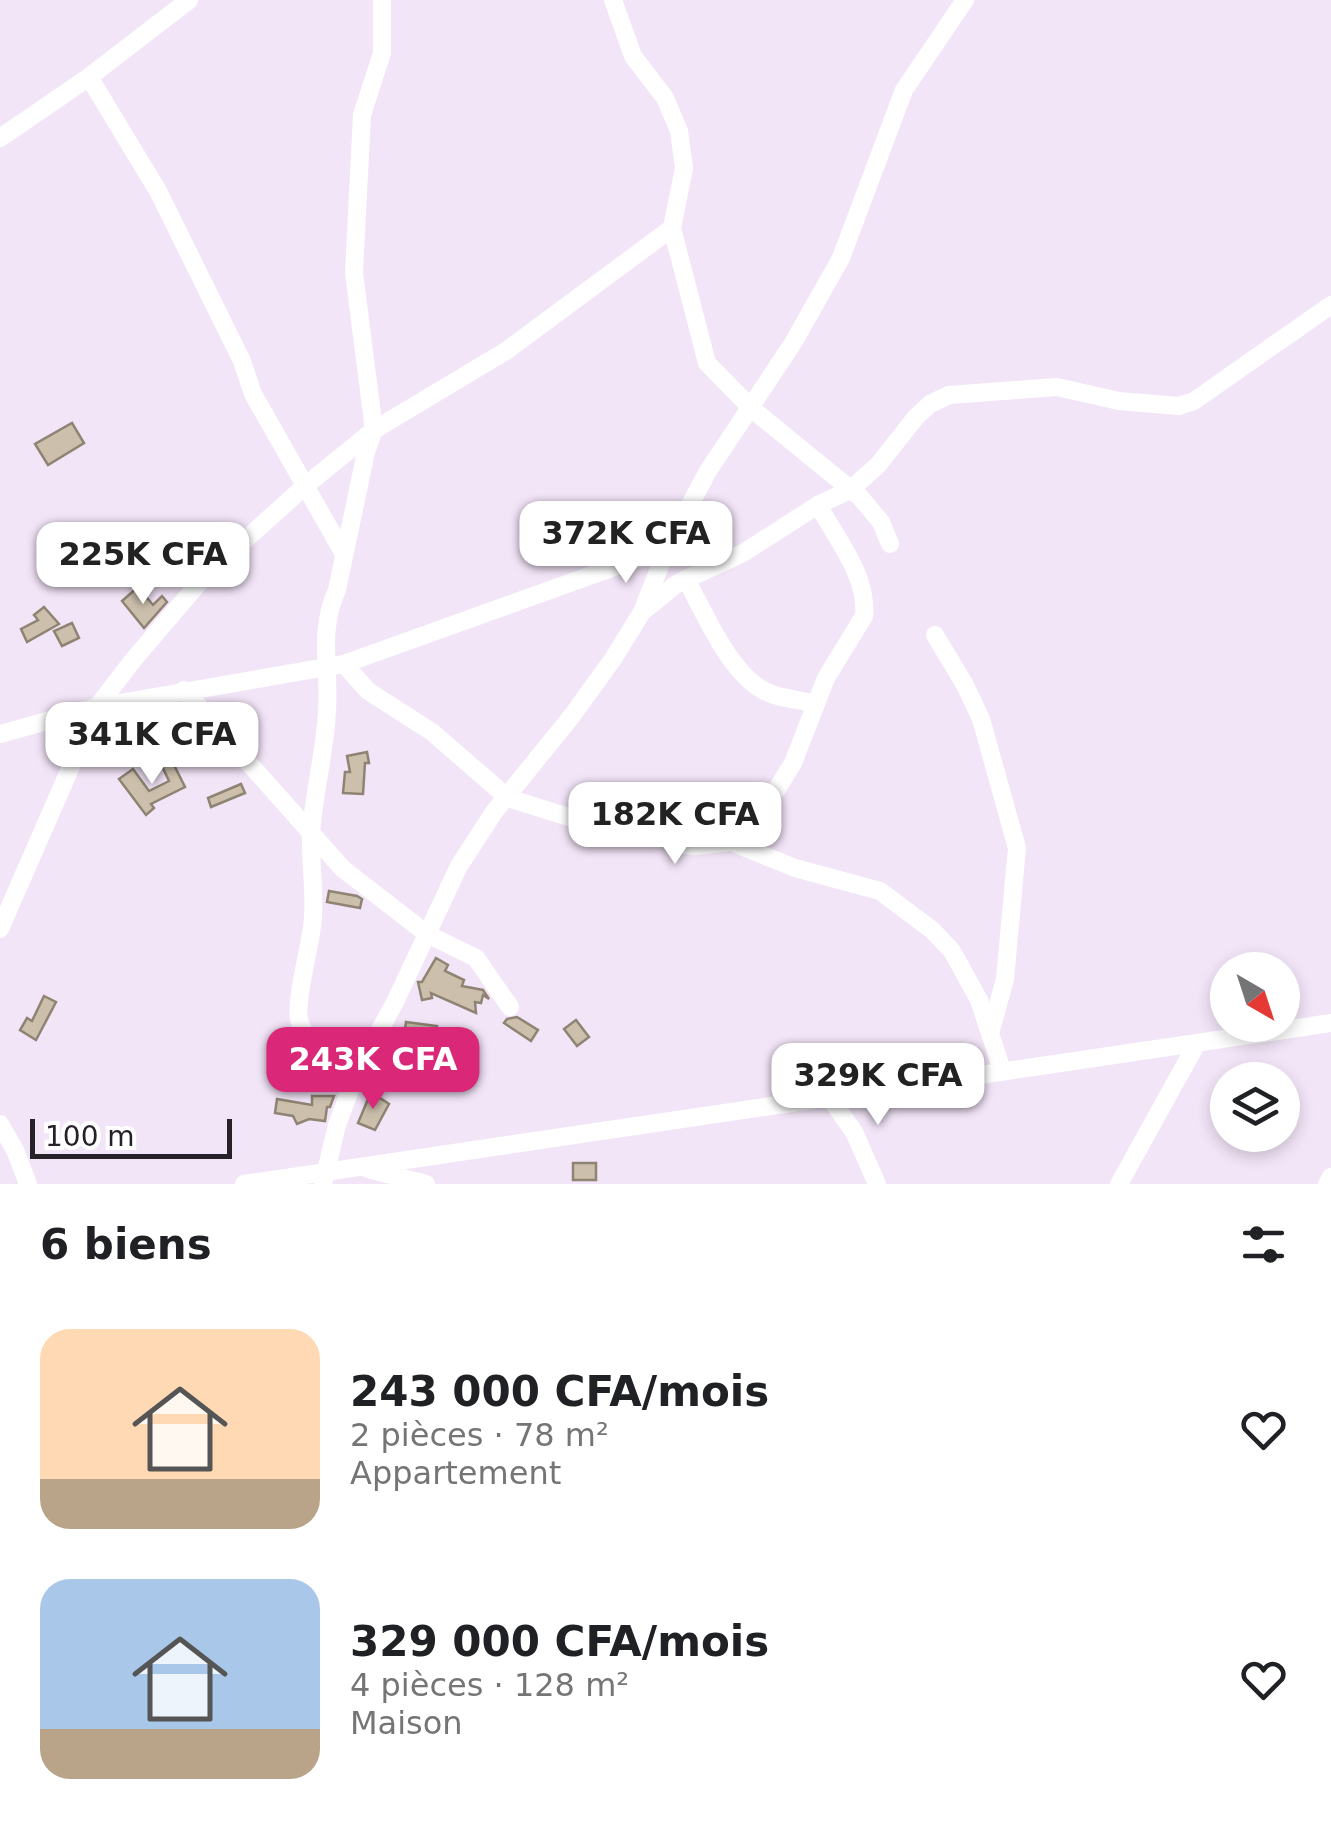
<!DOCTYPE html>
<html lang="fr">
<meta charset="utf-8">
<style>
body{margin:0;font-family:"DejaVu Sans",sans-serif;background:#f6f6f6;color:#202124;height:100vh;display:flex;flex-direction:column;font-size:38px;white-space:nowrap}
*{box-sizing:border-box;margin:0}
p{font-size:32px;color:#757577}
.icon{flex:none;width:55px;height:55px;fill:none;stroke:currentColor;stroke-width:2;stroke-linecap:round;stroke-linejoin:round}
.map{position:relative;height:1184px;overflow:hidden}
.details{display:flex;flex-direction:column;background:#fff;flex:1}
.details>*{flex:none}
.needle{width:65px;rotate:141deg}
.tools{position:absolute;left:1210px;top:952px;display:grid;gap:20px}
.tools a{display:grid;place-items:center;width:90px;height:90px;border-radius:50%;background:#fff;box-shadow:0 5px 15px #0003;font-size:50px}
.scale{position:absolute;left:30px;bottom:25px;width:202px;box-sizing:border-box;padding-left:10px;border:5px solid #262128;border-top:0;font-size:28px;line-height:35px;white-space:nowrap;color:#262128;-webkit-text-stroke:8px #fff;paint-order:stroke}
.price{position:absolute;translate:-50% -85px;padding:0 22px;border-radius:20px;background:#fff;color:#222;font-size:32px;line-height:65px;filter:drop-shadow(0 2px 5px #0008)}
.price::after{content:'';position:absolute;left:50%;top:60px;width:30px;height:22px;margin-left:-15px;background:inherit;clip-path:polygon(0 0,100% 0,50% 100%)}
.price.on{background:#db2777;color:#fff}
ul{padding:0;list-style:none}
li{display:flex;align-items:center;gap:30px;height:250px;padding:0 40px}
li span{display:grid;place-items:center;flex:none;width:280px;height:200px;border-radius:30px;color:#555}
li>.icon{margin-inline-start:auto}
span .icon{width:120px;height:120px;fill:#fffc;stroke-width:1}
li b{font-size:42px}
h2{display:flex;justify-content:space-between;align-items:center;height:120px;padding:0 40px;font-size:42px}
.map>svg:first-child{display:block}
.building{fill:#ccc0ad;stroke:#8f8473;stroke-width:2.5}
.lines{fill:none;stroke-linecap:round;stroke-linejoin:round}
.minor{stroke:#fff;stroke-width:18}
</style>
<div class="map">
<svg width="1331" height="1184" viewBox="0 0 1331 1184">
<rect width="100%" height="100%" fill="#f3e5f8"/>
<g class="building">
<path d="M72,423L84,443L48,465L35,444Z"/>
<path d="M138,587L153,605L162,596L167,602L144,628L122,601Z"/>
<path d="M44,607L59,624L27,642L21,629L38,620L34,615Z"/>
<path d="M72,623L79,638L62,646L54,631Z"/>
<path d="M103,737L121,749L109,765L92,753Z"/>
<path d="M367,752L369,763H365L363,794L343,793L345,772H350L347,756Z"/>
<path d="M171,759L185,787L151,804L154,808L146,815L119,779L133,769L149,791L169,781L161,764Z"/>
<path d="M241,784L245,793L211,807L208,798Z"/>
<path d="M329,891L357,896L362,899L360,908L327,902Z"/>
<path d="M436,958L448,965L445,971L464,980L462,986L483,990L489,999L483,995L481,1003L475,1002L476,1013L431,993L432,998L422,1000L418,982H422Z"/>
<path d="M44,996L56,1002L36,1040L20,1030L27,1018L32,1021Z"/>
<path d="M517,1017L538,1030L531,1041L504,1023L507,1019Z"/>
<path d="M576,1020L589,1037L577,1046L564,1029Z"/>
<path d="M406,1022L437,1026L435,1040L415,1037L398,1060L395,1058L401,1080L386,1072L394,1058L384,1049L393,1035L403,1043Z"/>
<path d="M371,1092L389,1104L375,1130L358,1123Z"/>
<path d="M312,1096H334L330,1107H327L325,1121L309,1119L297,1124L293,1116L275,1113L277,1099L312,1105Z"/>
<rect x="573" y="1163" width="23" height="17"/>
</g>
<g class="lines">
<g class="minor">
<path d="M613,0L633,56L665,98L679,131L684,168L672,228L707,363L752,409L860,497L881,522L890,544"/>
<path d="M89,77L158,191L242,361L253,394L344,554"/>
<path d="M0,138L89,77L189,0"/>
<path d="M686,579C704,612 732,679 769,693C784,699 801,700 816,704"/>
<path d="M642,612L678,583L743,553L818,505L850,490L878,465L916,417L930,404L949,395L1057,387L1119,401L1179,406L1194,401L1331,305"/>
<path d="M935,635L965,685L981,719L1017,848L1005,979L991,1030"/>
<path d="M344,664L368,691L432,732L508,798L572,818L648,831L678,844L694,846L731,842L795,868L880,891L932,930L952,951L979,1000L1002,1070"/>
<path d="M184,690L343,869L427,934L476,958L510,1007"/>
<path d="M0,734L97,707L344,664L667,548"/>
<path d="M725,843L777,789L793,763L826,678L864,616C868,576 836,538 818,505"/>
<path d="M0,929L97,707L134,659L204,577L305,486L374,430L506,351L672,228"/>
<path d="M356,1074C339,1061 307,1045 300,1023C293,1004 312,942 313,917C315,889 310,861 311,833C314,792 325,752 327,711C330,668 318,631 337,590L366,452L374,430L354,273L362,115L382,53V0"/>
<path d="M830,1098L854,1132L877,1184"/>
<path d="M0,1124L15,1150L28,1184"/>
<path d="M368,1169L426,1184"/>
<path d="M244,1184L1331,1023"/>
<path d="M323,1184L337,1125L356,1074L395,1002L459,866L494,812L571,717L613,659L642,612L667,548L708,471L793,343L841,258L904,90L965,0"/>
<path d="M1119,1184L1196,1045"/>
<path d="M1327,1184L1331,1177"/>
</g>
</g>
</svg>
<div class="tools">
<a><svg class="needle" viewBox="-14 -14 28 28"><path d="M0-13l5 13h-10z" fill="#e53935"/><path d="M0 13l5-13h-10z" fill="#757577"/></svg></a>
<a><svg class="icon" aria-label="layers" viewBox="0 0 24 24"><path d="M12 4l9 5-9 5-9-5zM3 14l9 5 9-5"/></svg></a>
</div>
<div class="scale">100 m</div>
<b class="price" style="left:626px;top:586px">372K CFA</b>
<b class="price" style="left:143px;top:607px">225K CFA</b>
<b class="price" style="left:152px;top:787px">341K CFA</b>
<b class="price" style="left:675px;top:867px">182K CFA</b>
<b class="price on" style="left:373px;top:1112px">243K CFA</b>
<b class="price" style="left:878px;top:1128px">329K CFA</b>
</div>
<section class="details">
<h2>6 biens<svg class="icon" aria-label="filters" viewBox="0 0 24 24"><path d="M4 7h16M4 17h16"/><circle cx="9" cy="7" r="2"/><circle cx="15" cy="17" r="2"/></svg></h2>
<ul>
<li><span style="background:linear-gradient(#ffd9b3 75%,#b9a48a 0)"><svg class="icon" aria-label="home" viewBox="0 0 24 24"><path d="M3 11l9-7 9 7M6 9v11h12V9"/></svg></span><div><b>243 000 CFA/mois</b><p>2 pièces · 78 m²</p><p>Appartement</p></div><svg class="icon" aria-label="heart" viewBox="0 0 24 24"><path d="M12 20l-8-8c-3-5 5-10 8-4 3-6 11-1 8 4z"/></svg></li>
<li><span style="background:linear-gradient(#a9c7e8 75%,#b9a48a 0)"><svg class="icon" aria-label="home" viewBox="0 0 24 24"><path d="M3 11l9-7 9 7M6 9v11h12V9"/></svg></span><div><b>329 000 CFA/mois</b><p>4 pièces · 128 m²</p><p>Maison</p></div><svg class="icon" aria-label="heart" viewBox="0 0 24 24"><path d="M12 20l-8-8c-3-5 5-10 8-4 3-6 11-1 8 4z"/></svg></li>
</ul>
</section>
